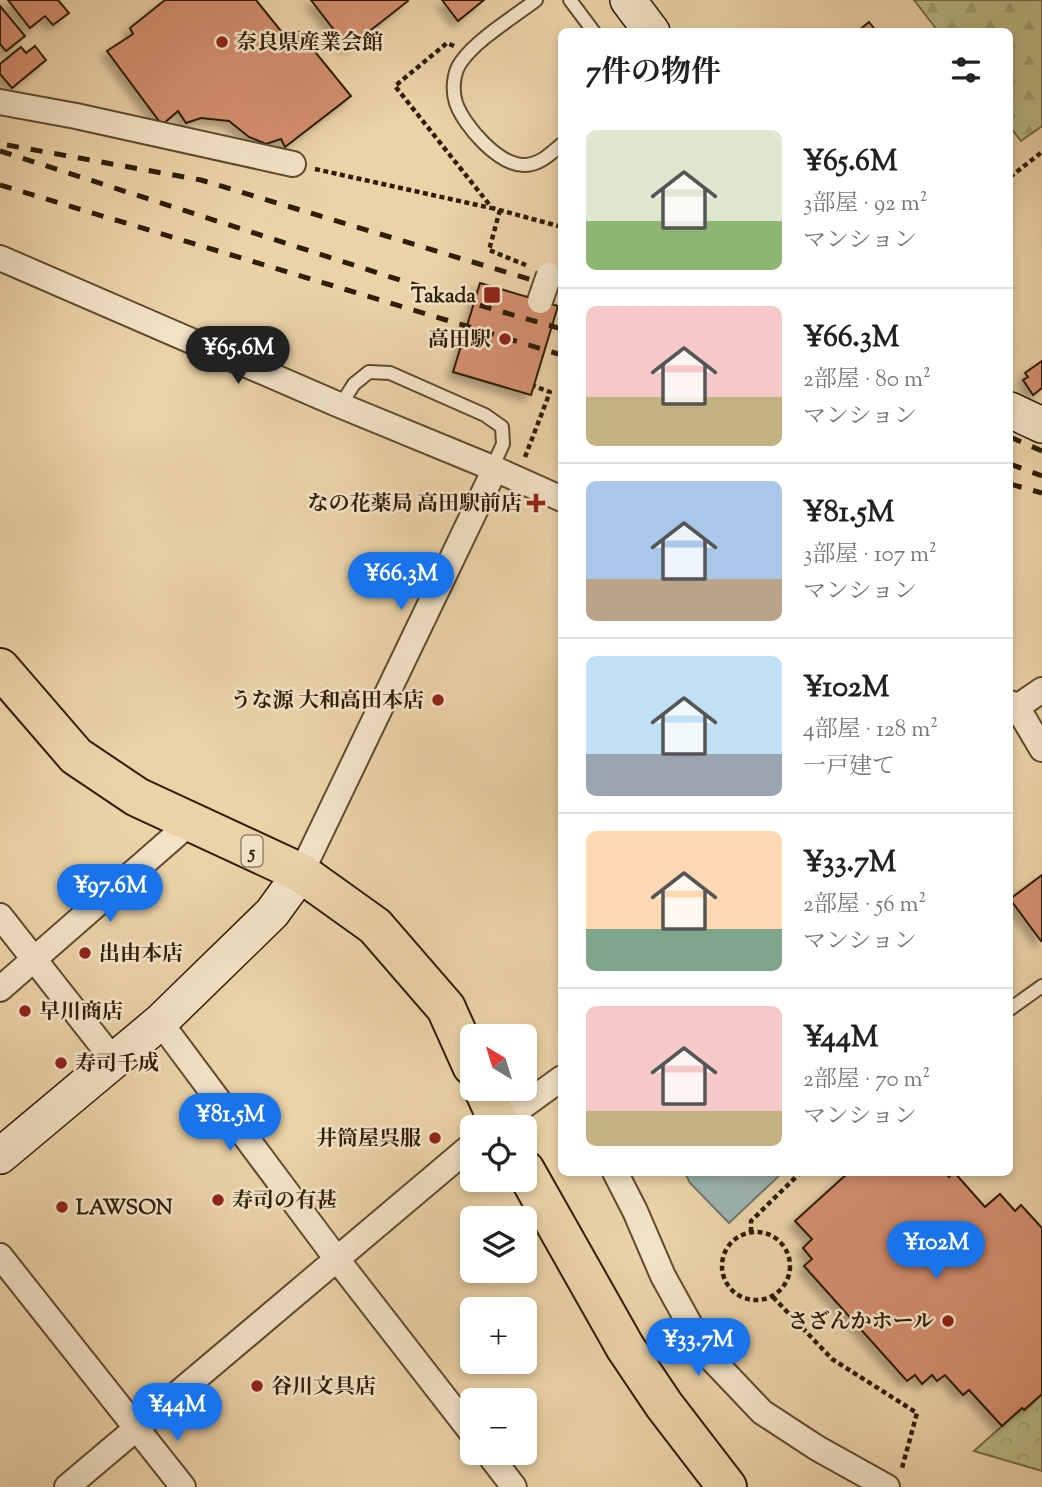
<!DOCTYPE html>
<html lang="ja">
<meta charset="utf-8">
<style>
body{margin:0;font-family:"Sorts Mill Goudy","Noto Serif JP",serif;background:#f6f6f6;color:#222;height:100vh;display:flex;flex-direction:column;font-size:26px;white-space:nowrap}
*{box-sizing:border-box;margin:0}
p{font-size:23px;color:#767676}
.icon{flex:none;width:38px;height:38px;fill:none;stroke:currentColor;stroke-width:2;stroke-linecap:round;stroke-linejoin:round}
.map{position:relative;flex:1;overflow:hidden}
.details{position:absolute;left:558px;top:28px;width:455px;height:1148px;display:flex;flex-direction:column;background:#fff;border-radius:10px;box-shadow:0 4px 10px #0003}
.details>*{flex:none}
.needle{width:46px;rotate:322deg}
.fabs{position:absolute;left:460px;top:1024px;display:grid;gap:14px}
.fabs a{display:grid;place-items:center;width:77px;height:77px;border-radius:10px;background:#fff;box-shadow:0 4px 10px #0003;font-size:35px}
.price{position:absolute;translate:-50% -60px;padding:0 16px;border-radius:24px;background:#1a73e8;color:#fff;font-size:23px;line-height:46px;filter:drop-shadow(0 2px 4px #0008)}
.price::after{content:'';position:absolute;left:50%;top:42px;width:21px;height:16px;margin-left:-10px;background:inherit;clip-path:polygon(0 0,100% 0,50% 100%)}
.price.on{background:#222;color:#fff}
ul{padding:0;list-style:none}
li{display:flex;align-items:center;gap:21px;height:175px;padding:0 28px}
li+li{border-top:2px solid #e0e0e0}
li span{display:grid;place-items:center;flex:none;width:196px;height:140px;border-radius:10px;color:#555}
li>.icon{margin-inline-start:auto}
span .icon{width:84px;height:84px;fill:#fffc;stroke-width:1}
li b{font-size:30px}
h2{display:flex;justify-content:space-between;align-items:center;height:84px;padding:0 28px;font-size:30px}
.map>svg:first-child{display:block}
.forest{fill:url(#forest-firs);stroke:#746c46;stroke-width:2}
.park{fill:url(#park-crowns);stroke:#746c46;stroke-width:2}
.water{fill:#9cb5b2;stroke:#70796d;stroke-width:2}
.building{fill:#d38e6e;stroke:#2f1e06;stroke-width:2;filter:url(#shadow)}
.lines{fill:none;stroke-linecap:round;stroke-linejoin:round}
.lane-casing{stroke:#5e4b2e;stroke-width:16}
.street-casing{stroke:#5e4b2e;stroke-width:28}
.secondary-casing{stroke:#2f1e06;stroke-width:38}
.primary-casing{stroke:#2f1e06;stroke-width:42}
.path{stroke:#2f1e06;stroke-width:4.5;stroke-dasharray:5 3.5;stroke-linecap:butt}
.lane{stroke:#f2e2c6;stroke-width:12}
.street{stroke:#f2e2c6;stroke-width:24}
.secondary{stroke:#f2e2c6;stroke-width:35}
.primary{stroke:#ebd2a7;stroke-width:38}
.rail{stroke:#2f1e06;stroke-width:5;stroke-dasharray:12 12;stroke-linecap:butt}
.street-bridge-casing{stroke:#5e4b2e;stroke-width:28;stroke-linecap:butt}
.street-bridge{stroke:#f2e2c6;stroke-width:24}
.poi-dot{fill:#8f2418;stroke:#f2e2c6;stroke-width:2.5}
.labels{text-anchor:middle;stroke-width:5;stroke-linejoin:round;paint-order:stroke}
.shield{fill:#f2e2c6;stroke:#6a5940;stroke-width:2}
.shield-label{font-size:19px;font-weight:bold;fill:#2f1e06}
.poi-label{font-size:21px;font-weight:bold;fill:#2f1e06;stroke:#f2e2c6;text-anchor:start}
</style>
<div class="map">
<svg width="1042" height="1487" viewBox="0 0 1042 1487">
<defs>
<pattern id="forest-firs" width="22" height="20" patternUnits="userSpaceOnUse" patternTransform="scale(1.75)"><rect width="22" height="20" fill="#b9bb85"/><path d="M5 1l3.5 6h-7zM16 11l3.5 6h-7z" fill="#9fa071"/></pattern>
<pattern id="park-crowns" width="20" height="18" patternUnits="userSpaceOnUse" patternTransform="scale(1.75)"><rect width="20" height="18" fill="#b9bb85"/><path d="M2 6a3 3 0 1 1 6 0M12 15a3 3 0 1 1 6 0" fill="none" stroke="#9fa071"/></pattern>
<filter id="shadow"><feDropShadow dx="-6" dy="6" stdDeviation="3.5" flood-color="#0004"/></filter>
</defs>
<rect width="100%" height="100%" fill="#ebd2a7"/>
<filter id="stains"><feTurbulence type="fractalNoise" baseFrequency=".00286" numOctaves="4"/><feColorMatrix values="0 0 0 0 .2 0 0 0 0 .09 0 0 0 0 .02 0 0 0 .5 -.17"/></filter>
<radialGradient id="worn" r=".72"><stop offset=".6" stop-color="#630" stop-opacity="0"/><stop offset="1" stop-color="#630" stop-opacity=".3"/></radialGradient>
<path class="forest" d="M1042,0V126L1021,141L1010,127V32L938,31L914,0Z"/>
<path class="park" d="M1042,1394V1471L974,1451L1022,1408L1025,1410Z"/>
<path class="water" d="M685,1173H782L729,1223L690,1183Z"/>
<g class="building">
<path d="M8,0H58L69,13L53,25L45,16L30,28Z"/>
<path d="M165,0H256L289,41L299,32L351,96L285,147L281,139L266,144L249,137L229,121L201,118L186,123L178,111L162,125L107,51L133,34L130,28Z"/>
<path d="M311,0H407L408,1L348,48Z"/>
<path d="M442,0H484L458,21Z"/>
<path d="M0,6L25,36L6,51L0,44Z"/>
<path d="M869,22L877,32H857Z"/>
<path d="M35,46L46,60L12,88L0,74V64L21,47L26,53Z"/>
<path d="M480,283L558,306L531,395L453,372Z"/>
<path d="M1042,361V388L1033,395L1023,380L1028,377L1025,373Z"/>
<path d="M1042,875V940L1041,941L1010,899Z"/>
<path d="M849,1172H945L949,1177L954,1172L985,1207L1000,1194L1015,1211L1021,1205L1042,1228V1394L1024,1410L1022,1408L1002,1426L969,1390L963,1395L945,1375L937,1381L932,1375L922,1384L915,1375L907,1381L804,1266L812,1259L803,1248L812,1239L795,1221Z"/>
</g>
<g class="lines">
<defs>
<g id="lane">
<path d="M536,0C514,17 477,39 461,62C453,73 452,91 456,103C464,126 499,166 525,165C541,164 550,154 562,144"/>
<path d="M570,0L594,32"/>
<path d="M340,406L354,384L369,372L390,373L485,415L502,427L503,444L492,468"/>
<path d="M1010,1009L1042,986"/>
</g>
<g id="street">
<path d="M0,102L76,116L293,164"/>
<path d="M0,258L337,404L495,469"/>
<path d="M1010,703L1017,707L1042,690"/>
<path d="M1017,707L1042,749"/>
<path d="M301,873L495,469L562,499"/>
<path d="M0,916L115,1062"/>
<path d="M0,989L191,822"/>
<path d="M160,1022L336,1258L472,1433"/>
<path d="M494,1127L562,1078"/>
<path d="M615,1172L635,1211L663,1276L705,1352L762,1412L817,1448L887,1487"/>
<path d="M0,1256L183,1487"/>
<path d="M487,1452L514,1487"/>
<path d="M67,1487L472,1145"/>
</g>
<g id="secondary">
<path d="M628,0L652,32"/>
<path d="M1010,410L1042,425"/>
<path d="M0,1156L160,1022L272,913L301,873"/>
</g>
<g id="primary">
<path d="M0,668L76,756L137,797L301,873L375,926L446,1008L472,1066"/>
<path d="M483,1088L501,1127"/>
<path d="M525,1170L625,1347L664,1405L727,1487"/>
</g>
</defs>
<use href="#lane" class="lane-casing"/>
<use href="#street" class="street-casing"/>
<use href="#secondary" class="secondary-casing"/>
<use href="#primary" class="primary-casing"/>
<g class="path">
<path d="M454,46L447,43L395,86L492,208L562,227"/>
<path d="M315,169L491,208"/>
<path d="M1010,177L1042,152"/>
<path d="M500,210L489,250L528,266"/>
<path d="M525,457L550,392L534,386"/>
<circle cx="756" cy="1266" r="34"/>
<path d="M751,1232V1221L801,1172"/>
<path d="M773,1297L832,1359L917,1413L902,1468"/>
</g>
<use href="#lane" class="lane"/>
<use href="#street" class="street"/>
<use href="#secondary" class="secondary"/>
<use href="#primary" class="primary"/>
<g class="rail">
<path d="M7,145L201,180L562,289"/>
<path d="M0,151L468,302L562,329"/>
<path d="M0,185L562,355"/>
<path d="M1010,437L1042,451"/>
<path d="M1010,464L1042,476"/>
<path d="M1010,484L1042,493"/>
</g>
<defs>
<path id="street-bridge" d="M540,301L549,275"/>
</defs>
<use href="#street-bridge" class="street-bridge-casing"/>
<use href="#street-bridge" class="street-bridge"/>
</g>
<g class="poi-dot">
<circle cx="222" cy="42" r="7"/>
<rect x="483" y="286" width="18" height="18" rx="3.5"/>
<circle cx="505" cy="339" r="7"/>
<path d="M532.5 492.5h7v7h7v7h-7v7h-7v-7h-7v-7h7z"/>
<circle cx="438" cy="700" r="7"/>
<circle cx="85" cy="953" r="7"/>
<circle cx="25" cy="1011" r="7"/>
<circle cx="61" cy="1063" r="7"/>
<circle cx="435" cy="1138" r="7"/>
<circle cx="218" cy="1200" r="7"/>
<circle cx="62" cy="1207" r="7"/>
<circle cx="948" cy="1321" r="7"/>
<circle cx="257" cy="1386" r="7"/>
</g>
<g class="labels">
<rect class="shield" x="241.5" y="835.5" width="21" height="31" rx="5"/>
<g class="shield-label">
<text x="252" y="858">5</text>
</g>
<g class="poi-label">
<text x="236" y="49">奈良県産業会館</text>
<text x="476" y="302" text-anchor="end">Takada</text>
<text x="491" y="346" text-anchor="end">高田駅</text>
<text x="522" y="510" text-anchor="end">なの花薬局 高田駅前店</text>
<text x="424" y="707" text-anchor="end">うな源 大和高田本店</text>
<text x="99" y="960">出由本店</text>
<text x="39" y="1018">早川商店</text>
<text x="75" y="1070">寿司千成</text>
<text x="421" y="1145" text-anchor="end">井筒屋呉服</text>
<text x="232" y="1207">寿司の有甚</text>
<text x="76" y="1214">LAWSON</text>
<text x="934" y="1328" text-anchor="end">さざんかホール</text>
<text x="271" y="1393">谷川文具店</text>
</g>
</g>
<rect width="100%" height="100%" filter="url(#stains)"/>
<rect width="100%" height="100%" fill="url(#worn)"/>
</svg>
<div class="fabs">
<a><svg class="needle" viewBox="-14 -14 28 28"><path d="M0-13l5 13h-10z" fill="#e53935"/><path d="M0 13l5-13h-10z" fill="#767676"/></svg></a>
<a><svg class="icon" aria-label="locate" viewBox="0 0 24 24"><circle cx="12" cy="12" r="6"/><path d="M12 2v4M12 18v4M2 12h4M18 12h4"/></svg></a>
<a><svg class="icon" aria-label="layers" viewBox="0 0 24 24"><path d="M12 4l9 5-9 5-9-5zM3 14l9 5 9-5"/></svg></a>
<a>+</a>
<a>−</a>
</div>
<b class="price on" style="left:238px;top:386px">¥65.6M</b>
<b class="price" style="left:401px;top:612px">¥66.3M</b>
<b class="price" style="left:110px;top:924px">¥97.6M</b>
<b class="price" style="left:230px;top:1153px">¥81.5M</b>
<b class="price" style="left:936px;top:1281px">¥102M</b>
<b class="price" style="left:698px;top:1378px">¥33.7M</b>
<b class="price" style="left:177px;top:1443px">¥44M</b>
<section class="details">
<h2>7件の物件<svg class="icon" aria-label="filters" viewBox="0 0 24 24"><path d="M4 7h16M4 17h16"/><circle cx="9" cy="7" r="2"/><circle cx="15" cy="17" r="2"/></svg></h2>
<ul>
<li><span style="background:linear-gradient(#dfe7d0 65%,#8fb573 0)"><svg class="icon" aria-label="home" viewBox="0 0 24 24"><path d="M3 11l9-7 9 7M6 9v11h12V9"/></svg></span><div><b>¥65.6M</b><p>3部屋 · 92 m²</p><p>マンション</p></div></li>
<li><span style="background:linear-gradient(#f6c9c9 65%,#c2b280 0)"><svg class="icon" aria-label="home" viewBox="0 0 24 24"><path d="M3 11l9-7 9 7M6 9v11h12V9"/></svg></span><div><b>¥66.3M</b><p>2部屋 · 80 m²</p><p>マンション</p></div></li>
<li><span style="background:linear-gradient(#a9c7e8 70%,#b9a48a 0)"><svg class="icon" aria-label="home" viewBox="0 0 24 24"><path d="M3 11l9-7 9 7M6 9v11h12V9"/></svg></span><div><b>¥81.5M</b><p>3部屋 · 107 m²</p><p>マンション</p></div></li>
<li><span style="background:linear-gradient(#bfe0f5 70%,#9aa5b1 0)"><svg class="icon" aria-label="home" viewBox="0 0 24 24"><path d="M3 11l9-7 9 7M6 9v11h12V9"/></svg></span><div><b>¥102M</b><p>4部屋 · 128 m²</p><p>一戸建て</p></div></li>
<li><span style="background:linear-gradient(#ffd9b3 70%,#7fa58c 0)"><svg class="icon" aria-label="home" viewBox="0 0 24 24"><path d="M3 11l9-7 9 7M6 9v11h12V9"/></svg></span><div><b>¥33.7M</b><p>2部屋 · 56 m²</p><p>マンション</p></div></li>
<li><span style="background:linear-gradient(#f6c9c9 75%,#c2b280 0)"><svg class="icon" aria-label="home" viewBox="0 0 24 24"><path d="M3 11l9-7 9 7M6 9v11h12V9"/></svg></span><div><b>¥44M</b><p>2部屋 · 70 m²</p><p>マンション</p></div></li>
</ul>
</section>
</div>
